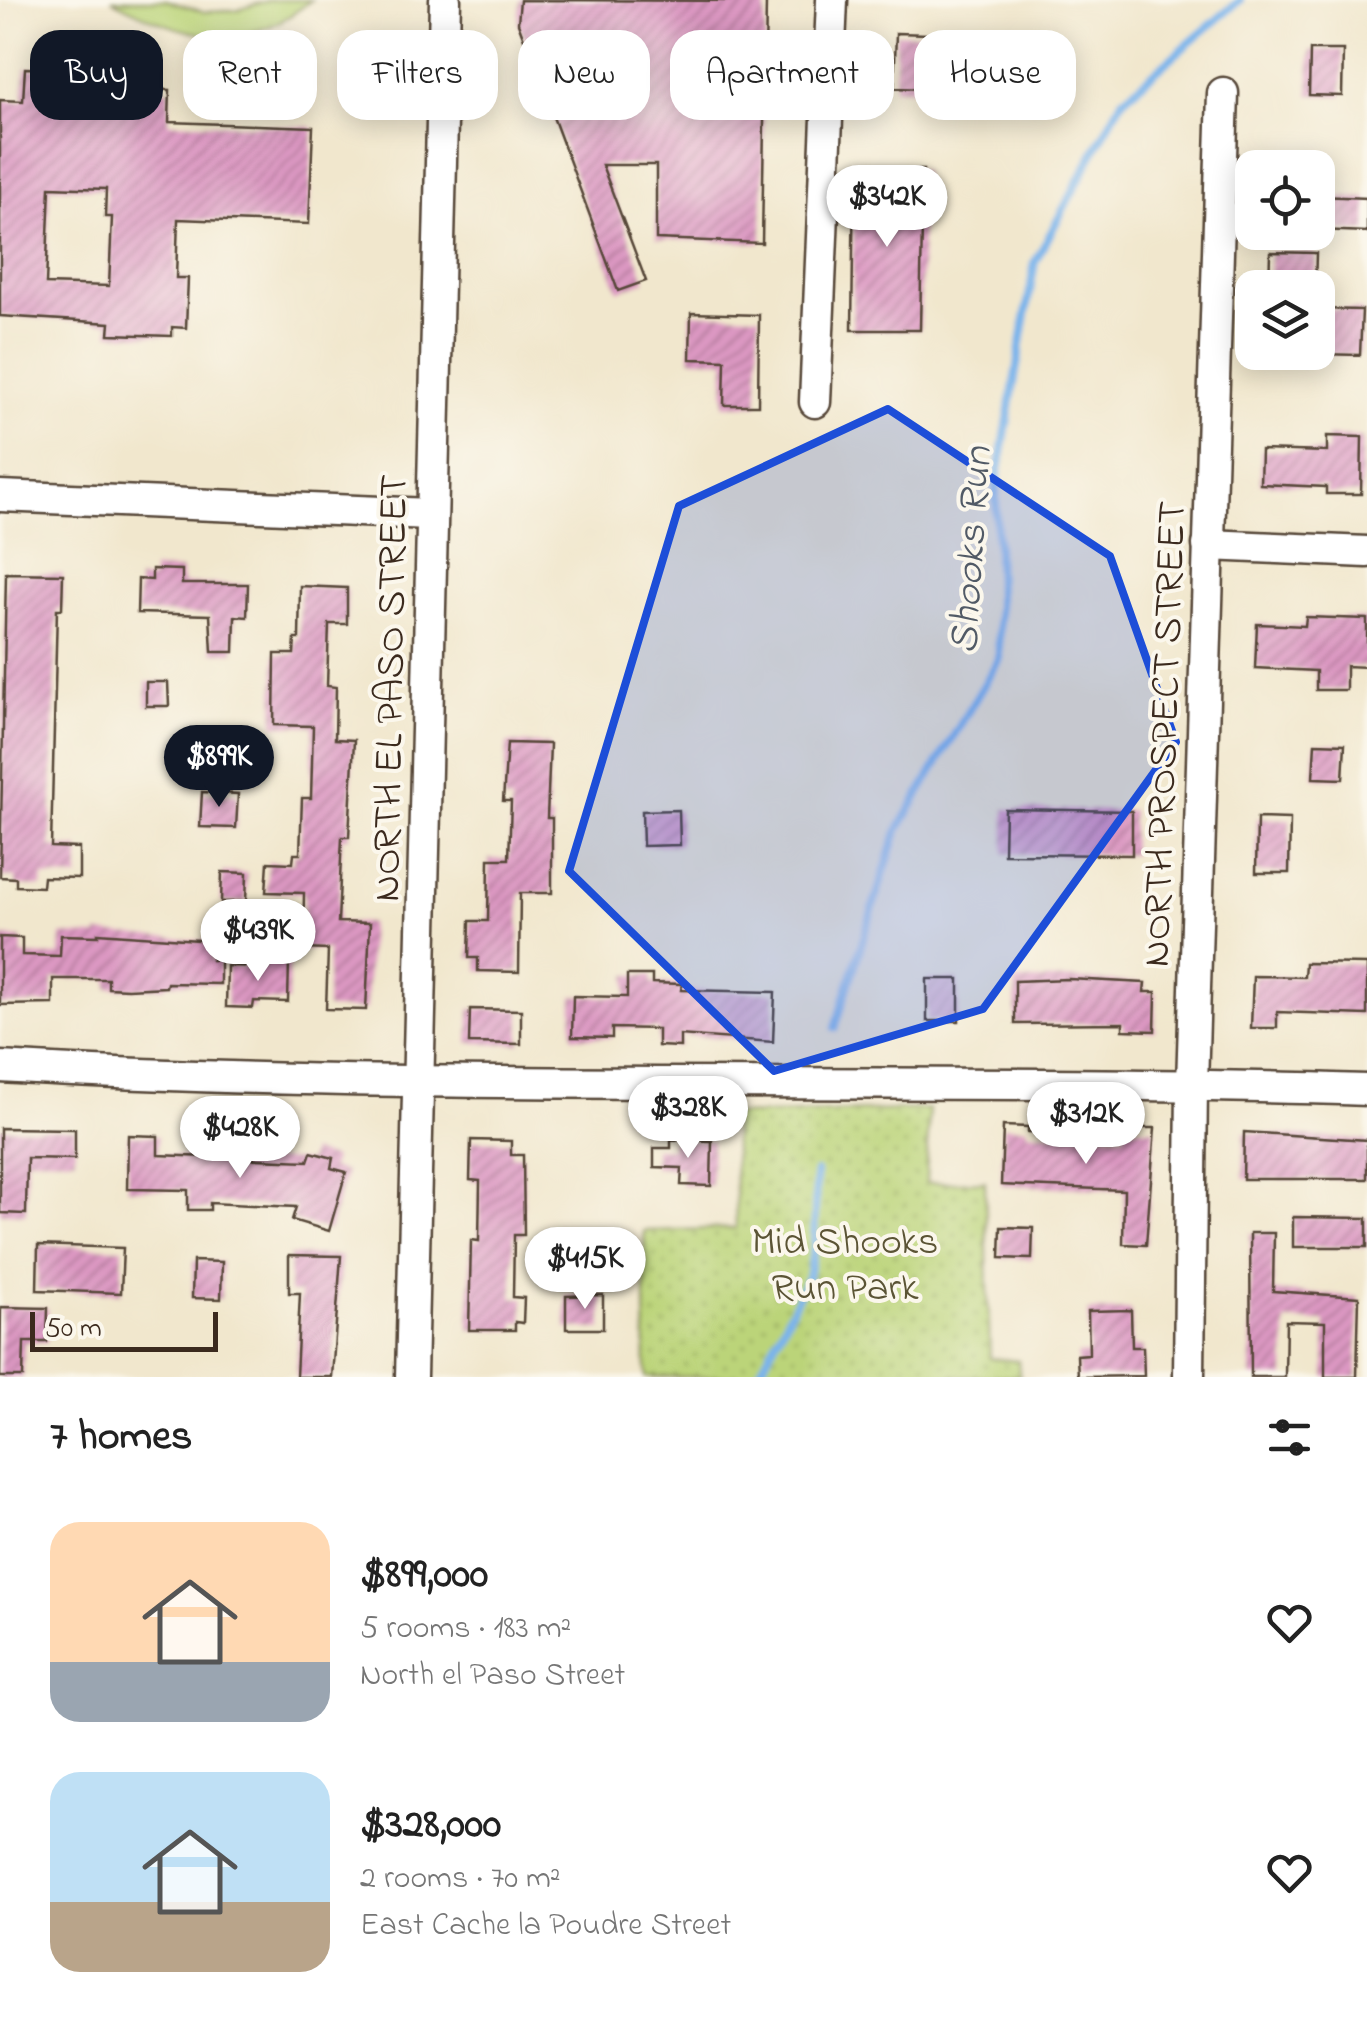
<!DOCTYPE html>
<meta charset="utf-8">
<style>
body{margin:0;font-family:"Indie Flower",sans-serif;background:#f2f2f2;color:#222;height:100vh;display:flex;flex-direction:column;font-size:38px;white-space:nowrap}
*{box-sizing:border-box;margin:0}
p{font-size:32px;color:#767676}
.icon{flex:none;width:55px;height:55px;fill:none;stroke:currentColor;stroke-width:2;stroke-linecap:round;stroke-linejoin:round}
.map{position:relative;height:1377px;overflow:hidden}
.details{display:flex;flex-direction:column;background:#fff;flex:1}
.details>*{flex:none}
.guide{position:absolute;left:30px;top:30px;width:1308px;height:90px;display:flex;gap:20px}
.buttons{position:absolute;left:1235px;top:150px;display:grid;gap:20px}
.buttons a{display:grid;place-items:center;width:100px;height:100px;border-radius:20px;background:#fff;box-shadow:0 5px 25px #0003;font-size:50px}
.scale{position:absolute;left:30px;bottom:25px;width:188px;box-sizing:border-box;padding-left:10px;border:5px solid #3b2a1e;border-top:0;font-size:28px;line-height:35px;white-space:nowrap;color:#3b2a1e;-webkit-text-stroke:8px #fbf7ec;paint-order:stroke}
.price{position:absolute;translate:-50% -85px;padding:0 22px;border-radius:35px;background:#fff;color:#222;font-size:32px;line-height:65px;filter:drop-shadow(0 2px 5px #0008)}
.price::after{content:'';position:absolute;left:50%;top:60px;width:30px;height:22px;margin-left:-15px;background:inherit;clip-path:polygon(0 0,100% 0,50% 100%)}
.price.on{background:#111827;color:#fff}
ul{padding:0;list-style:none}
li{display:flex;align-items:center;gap:30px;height:250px;padding:0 50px}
li span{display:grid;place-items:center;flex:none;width:280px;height:200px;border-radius:30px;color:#555}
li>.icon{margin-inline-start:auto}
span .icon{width:120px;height:120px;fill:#fffc;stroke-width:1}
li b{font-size:42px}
h2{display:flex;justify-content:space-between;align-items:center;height:120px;padding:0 50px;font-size:42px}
.tag{padding:0 35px;border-radius:30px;background:#fff;box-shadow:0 5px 25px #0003;font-size:35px;line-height:90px}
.tag.on{background:#111827;color:#fff}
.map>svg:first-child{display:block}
.park{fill:url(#park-dots);stroke:#7b7f4c;stroke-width:2.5}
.pitch{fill:#bbd479;stroke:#7b7f4c;stroke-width:2.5}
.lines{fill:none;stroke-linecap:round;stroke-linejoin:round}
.stream{stroke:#7ab4eb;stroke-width:8}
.building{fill:url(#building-hatch);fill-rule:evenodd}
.minor-casing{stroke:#564638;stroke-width:35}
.minor{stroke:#fff;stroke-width:30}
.marked{fill:#1d4ed8;fill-opacity:0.2;stroke:#1d4ed8;stroke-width:8;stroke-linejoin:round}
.labels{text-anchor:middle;stroke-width:8;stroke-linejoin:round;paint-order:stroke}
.street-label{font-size:40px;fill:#3b2a1e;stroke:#fbf7ec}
.park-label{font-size:40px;fill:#5b5435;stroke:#fbf7ec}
.water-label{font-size:42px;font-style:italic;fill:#515a66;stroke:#fbf7ec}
</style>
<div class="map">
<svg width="1367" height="1377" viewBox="0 0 1367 1377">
<defs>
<pattern id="park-dots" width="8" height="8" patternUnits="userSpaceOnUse" patternTransform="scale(2.5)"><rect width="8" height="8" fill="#bbd479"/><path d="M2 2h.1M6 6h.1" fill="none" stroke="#a2b668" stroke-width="1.8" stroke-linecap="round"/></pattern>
<pattern id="building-hatch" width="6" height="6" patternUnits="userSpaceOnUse" patternTransform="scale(2.5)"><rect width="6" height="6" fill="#dc98c2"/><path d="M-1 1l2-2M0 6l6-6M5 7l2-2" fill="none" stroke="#b47c9d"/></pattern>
</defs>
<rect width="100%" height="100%" fill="#fbf7ec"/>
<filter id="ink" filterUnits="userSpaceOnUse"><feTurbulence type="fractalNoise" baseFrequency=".01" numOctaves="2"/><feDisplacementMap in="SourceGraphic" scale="20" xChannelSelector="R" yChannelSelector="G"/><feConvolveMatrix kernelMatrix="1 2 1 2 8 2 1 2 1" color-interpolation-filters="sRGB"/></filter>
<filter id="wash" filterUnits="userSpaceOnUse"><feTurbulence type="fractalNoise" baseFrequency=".0048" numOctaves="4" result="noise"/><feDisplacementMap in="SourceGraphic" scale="40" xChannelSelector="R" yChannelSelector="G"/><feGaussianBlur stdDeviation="2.25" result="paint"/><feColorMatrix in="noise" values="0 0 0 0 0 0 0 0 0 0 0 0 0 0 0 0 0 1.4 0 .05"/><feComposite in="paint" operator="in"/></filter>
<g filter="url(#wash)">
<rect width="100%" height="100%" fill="#f1e7cd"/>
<path class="park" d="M929,1109L926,1183L985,1181L990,1358L1018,1361L1020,1377H646L644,1231L736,1228L733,1115Z"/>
<path class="pitch" d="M112,0H165L204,12L238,10L269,0H311C244,58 182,36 112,0Z"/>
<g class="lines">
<g class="stream">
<path d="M835,1028L897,832L999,659L996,488L1035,262L1122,100L1240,0"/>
<path d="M757,1377L808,1277L814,1247L816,1172"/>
</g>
</g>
<g id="blocks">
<g class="building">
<path d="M520,0L766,1L762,243L656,239V165H602L646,281L618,291L518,23Z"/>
<path d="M896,33L992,36L990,91L894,88Z"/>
<path d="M1310,50H1343L1342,96L1309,95Z"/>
<path d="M25,68L125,71L124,88L170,90L169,122L313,127L309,224L178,219L176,278H188L186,328L172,327V336L109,334L110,323L0,316V100L23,101ZM50,187L106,189L105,217H112L109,286L46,284Z"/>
<path d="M854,170H923L920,330H852Z"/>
<path d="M1318,196L1367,198V232L1318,230Z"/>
<path d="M1270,252L1316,253L1315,288H1269Z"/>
<path d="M1318,309L1362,310L1360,355L1318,354Z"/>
<path d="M691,313L759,315L758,405H724L725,360L690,359Z"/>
<path d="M1327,436L1362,437L1361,494H1326V487L1260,484L1261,450L1327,452Z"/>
<path d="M152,569L182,570V584H248L247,617L235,616L234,652H212L210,615L137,613L138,579L152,580Z"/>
<path d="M6,573L63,574L62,609H57L51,847L79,848V878L43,877L42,887L16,886V878L0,877Z"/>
<path d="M300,586L347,588V624H329L327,686L336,687L335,739L354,740L349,837H342L338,922L370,923L366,1010L326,1009L328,950L303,949L304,893L266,892L268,862L293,863L294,854H300L302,798H311L313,726L274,725L275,654H294L295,639H299Z"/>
<path d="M1306,617L1367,619V667L1346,666V690H1316V671L1255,668L1257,624L1305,626Z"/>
<path d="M146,682H168L169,706H146Z"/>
<path d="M507,743L550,744L547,818H552V893H520L519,972L478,971V958H469L470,921H488L489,859H509L511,801H503Z"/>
<path d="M1315,743L1345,744L1343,779L1313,778Z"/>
<path d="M202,792L238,794L236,828L200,827Z"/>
<path d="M1005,809L1132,811V855L1004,854Z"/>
<path d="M679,810L680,845L643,846L642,811Z"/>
<path d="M1257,818L1290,819L1289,873H1256Z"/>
<path d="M222,872L247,873L246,902H221Z"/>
<path d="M98,933L212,941V960H220V984L167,983L166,987L128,989L108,988V979H53V1004L0,1005V937L22,938V955L60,956L61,935L98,936Z"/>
<path d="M264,959L289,960L288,1002L254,1001L253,1008L226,1007L227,966L264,967Z"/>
<path d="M1305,963L1367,964V1015L1277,1012V1028H1251L1253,976L1304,977Z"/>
<path d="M627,975H652V983L682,984L681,990L775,992L773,1042L680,1035V1047L658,1046V1029L612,1028V1038L572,1037L573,996L627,997Z"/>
<rect x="927" y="979" width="32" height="42"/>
<path d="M1069,979L1145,983L1144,992H1156L1155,1031L1123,1030V1023L1015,1024V981Z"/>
<path d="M470,1009L521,1010V1044L469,1043Z"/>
<path d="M1003,1126L1028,1127V1132L1125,1135V1128H1155L1146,1245L1123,1244L1124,1190L1001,1185Z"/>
<path d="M0,1128L75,1129V1159L27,1158L26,1214L0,1213Z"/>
<path d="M1244,1132L1367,1140V1179H1243Z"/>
<path d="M128,1135L158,1136V1155L308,1161L311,1152L333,1158L331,1168L346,1172L329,1231L292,1220L296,1207L210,1203V1210H188V1190L127,1189Z"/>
<path d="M471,1140L511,1141V1155H523L524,1235H514L513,1297L524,1298L523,1323L515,1322V1330H469L471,1240L479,1241L480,1181L470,1180Z"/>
<path d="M671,1140L712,1141L711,1186L681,1185L682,1168L654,1167V1148H671Z"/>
<path d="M1293,1217L1367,1218V1247H1293Z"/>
<path d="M1001,1227L1033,1228L1032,1259L1000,1258Z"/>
<path d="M1250,1233H1274L1273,1291L1359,1297L1357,1377H1325V1322L1286,1321L1285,1377H1251Z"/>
<path d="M38,1245L123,1248L121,1293L37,1290Z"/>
<path d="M289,1255L341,1256L332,1377H296L300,1293H289Z"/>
<path d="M193,1261L222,1262L221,1299L192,1298Z"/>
<path d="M603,1295V1329H566V1296Z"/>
<path d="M1,1307L48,1308L47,1342H24L23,1377H0Z"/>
<path d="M1131,1310L1132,1347H1143L1144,1376L1078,1377L1077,1355L1089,1354L1088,1311Z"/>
</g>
</g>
</g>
<g filter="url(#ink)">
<use href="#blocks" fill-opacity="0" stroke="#564638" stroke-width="2.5"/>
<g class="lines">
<defs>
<g id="minor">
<path d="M815,402L832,0"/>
<path d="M0,496L430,514"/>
<path d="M1208,545L1367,552"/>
<path d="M0,1067C455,1094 911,1075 1367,1090"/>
<path d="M411,1377L445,0"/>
<path d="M1189,1377L1192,1084L1223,93"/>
</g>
</defs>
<use href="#minor" class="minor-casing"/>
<use href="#minor" class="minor"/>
</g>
</g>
<path class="marked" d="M888,409L1110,556L1176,742L983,1009L774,1071L569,871L679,506Z"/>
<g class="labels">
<g class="street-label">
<text transform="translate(388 688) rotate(-89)" y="14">NORTH EL PASO STREET</text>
<text transform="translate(1162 734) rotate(-88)" y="14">NORTH PROSPECT STREET</text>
</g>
<g class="park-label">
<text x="845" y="1253">Mid Shooks<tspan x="845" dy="46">Run Park</tspan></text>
</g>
<g class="water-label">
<text transform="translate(968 550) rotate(-86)" y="15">Shooks Run</text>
</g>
</g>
</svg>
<div class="buttons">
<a><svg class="icon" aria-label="locate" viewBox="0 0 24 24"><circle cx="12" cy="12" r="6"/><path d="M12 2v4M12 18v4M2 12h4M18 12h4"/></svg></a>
<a><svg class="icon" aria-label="layers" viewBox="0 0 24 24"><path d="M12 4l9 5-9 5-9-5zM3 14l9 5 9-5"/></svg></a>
</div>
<div class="scale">50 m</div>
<b class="price" style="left:887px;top:250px">$342K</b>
<b class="price on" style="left:219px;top:810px">$899K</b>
<b class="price" style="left:258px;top:984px">$439K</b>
<b class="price" style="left:688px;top:1161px">$328K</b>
<b class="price" style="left:1086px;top:1167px">$312K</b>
<b class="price" style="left:240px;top:1181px">$428K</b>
<b class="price" style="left:585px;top:1312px">$415K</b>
<div class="guide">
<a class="tag on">Buy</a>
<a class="tag">Rent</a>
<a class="tag">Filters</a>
<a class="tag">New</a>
<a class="tag">Apartment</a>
<a class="tag">House</a>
</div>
</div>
<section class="details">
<h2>7 homes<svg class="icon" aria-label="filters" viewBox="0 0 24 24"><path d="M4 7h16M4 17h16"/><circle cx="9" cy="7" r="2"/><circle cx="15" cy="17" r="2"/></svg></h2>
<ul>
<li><span style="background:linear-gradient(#ffd9b3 70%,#9aa5b1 0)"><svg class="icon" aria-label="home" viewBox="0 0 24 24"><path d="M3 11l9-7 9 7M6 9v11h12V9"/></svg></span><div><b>$899,000</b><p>5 rooms · 183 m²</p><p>North el Paso Street</p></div><svg class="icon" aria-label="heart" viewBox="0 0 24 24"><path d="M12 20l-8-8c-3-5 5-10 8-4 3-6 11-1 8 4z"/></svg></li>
<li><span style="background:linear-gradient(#bfe0f5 65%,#b9a48a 0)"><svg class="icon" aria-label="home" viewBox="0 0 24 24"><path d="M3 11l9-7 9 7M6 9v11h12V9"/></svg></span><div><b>$328,000</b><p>2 rooms · 70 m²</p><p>East Cache la Poudre Street</p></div><svg class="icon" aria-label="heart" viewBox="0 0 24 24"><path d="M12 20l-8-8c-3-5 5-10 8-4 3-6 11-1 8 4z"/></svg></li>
</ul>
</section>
